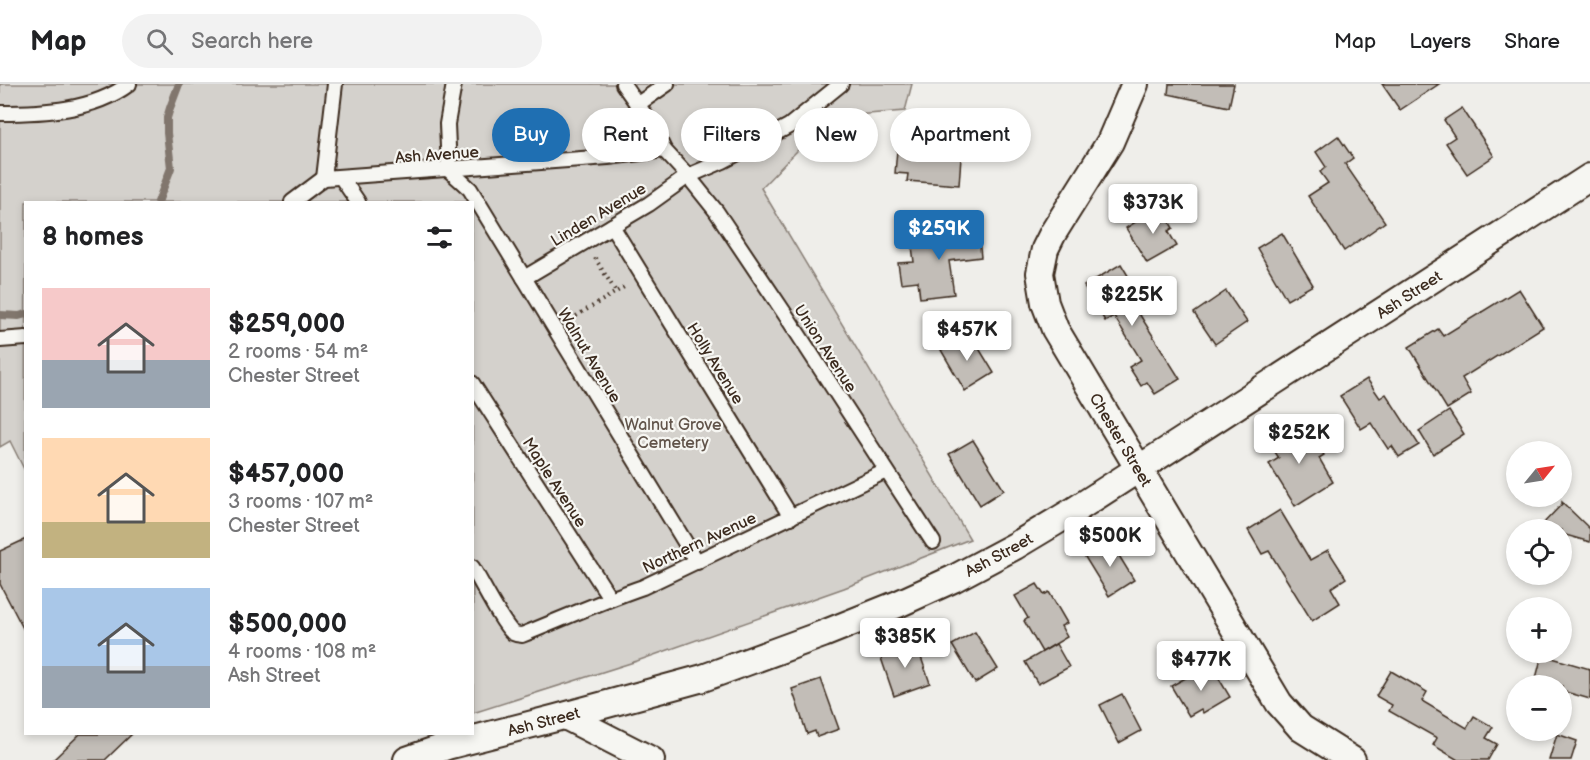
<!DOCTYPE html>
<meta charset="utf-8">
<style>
body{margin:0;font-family:"Balsamiq Sans",sans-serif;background:#f2f2f2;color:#202124;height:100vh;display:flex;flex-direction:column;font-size:22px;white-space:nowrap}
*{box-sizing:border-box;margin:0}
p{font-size:20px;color:#757577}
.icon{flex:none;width:33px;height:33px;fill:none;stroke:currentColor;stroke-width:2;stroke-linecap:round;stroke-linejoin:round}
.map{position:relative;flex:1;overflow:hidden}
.drawer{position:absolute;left:24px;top:117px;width:450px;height:534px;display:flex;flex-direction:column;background:#fff;border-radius:0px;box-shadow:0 3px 9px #0003}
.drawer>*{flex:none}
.top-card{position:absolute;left:492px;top:24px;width:570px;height:54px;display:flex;gap:12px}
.needle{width:39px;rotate:60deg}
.fabs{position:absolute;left:1506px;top:357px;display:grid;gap:12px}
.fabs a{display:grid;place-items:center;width:66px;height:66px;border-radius:50%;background:#fff;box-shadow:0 3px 9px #0003;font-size:30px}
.price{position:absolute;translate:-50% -51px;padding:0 14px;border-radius:6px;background:#fff;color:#222;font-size:20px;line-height:39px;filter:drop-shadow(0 2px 3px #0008)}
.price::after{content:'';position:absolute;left:50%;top:36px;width:18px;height:14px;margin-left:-9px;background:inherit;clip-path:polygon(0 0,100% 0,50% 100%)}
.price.current{background:#1f6fb2;color:#fff}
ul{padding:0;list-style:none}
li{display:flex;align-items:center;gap:18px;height:150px;padding:0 18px}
li span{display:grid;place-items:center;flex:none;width:168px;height:120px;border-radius:0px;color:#555}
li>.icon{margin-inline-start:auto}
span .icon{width:72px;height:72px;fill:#fffc;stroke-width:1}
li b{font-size:26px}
h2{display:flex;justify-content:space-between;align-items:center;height:72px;padding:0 18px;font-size:26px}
.chip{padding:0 21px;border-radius:27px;background:#fff;box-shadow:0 3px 9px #0003;font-size:21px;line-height:54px}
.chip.current{background:#1f6fb2;color:#fff}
header{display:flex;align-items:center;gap:36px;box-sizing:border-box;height:84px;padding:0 30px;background:#fff;border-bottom:2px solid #e0e0e0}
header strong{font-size:28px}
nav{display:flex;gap:33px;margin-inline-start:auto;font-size:21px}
.search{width:420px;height:54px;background:#f2f2f2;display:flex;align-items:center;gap:15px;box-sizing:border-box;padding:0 21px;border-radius:33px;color:#757577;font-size:22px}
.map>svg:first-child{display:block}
.green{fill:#d4d1cc;stroke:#887e75;stroke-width:1.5}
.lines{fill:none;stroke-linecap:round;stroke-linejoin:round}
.stream{stroke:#81766d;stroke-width:8}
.building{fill:#c2bdb7;stroke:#3b2a1e;stroke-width:1.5}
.service-casing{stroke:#3b2a1e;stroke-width:18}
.minor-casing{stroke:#3b2a1e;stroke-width:30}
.path{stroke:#3b2a1e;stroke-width:4;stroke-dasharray:1.5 4.5;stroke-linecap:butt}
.service{stroke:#f6f6f2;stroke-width:14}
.minor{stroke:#f6f6f2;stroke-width:26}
.labels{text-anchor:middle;stroke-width:4.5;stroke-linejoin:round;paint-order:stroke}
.street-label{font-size:16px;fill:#3b2a1e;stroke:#f6f6f2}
.park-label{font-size:16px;fill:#61544a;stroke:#f6f6f2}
</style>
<header>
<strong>Map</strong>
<div class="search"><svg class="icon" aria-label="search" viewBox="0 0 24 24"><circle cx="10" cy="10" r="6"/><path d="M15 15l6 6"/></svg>Search here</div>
<nav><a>Map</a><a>Layers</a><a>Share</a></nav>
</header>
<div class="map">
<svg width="1590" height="676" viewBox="0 0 1590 676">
<rect width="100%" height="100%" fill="#efeeea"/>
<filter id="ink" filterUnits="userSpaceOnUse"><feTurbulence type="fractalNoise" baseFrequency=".0167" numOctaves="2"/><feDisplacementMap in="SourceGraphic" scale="12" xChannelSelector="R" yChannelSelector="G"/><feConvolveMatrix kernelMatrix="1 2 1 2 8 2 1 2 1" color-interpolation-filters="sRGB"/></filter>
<g filter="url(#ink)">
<path class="green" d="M0,0H912L905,27L830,33L761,104L970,455L844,504L637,577L473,629L472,118H26L25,387L10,357L0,363Z"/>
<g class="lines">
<g class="stream">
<path d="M158,118L171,84L167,49V34L170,24L179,0"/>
<path d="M0,231L19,232L26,230"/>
</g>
</g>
<g class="building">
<path d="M1169,0H1234L1229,23L1168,10Z"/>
<path d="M1382,0H1439L1400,26Z"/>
<path d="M1462,24L1494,72L1467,90L1446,59L1455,53L1444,36Z"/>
<path d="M1338,52L1353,74L1345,80L1385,138L1344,167L1308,112L1328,99L1320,88L1326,83L1316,68Z"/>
<path d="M911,56L962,60L959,101L907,97L908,90L895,89L897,66L911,67Z"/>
<path d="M1160,122L1173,144L1168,147L1177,162L1147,179L1126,144Z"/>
<path d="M978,145L981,173L949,177L954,210L920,214L918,197L901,199L898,179L914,178L911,154Z"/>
<path d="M1282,149L1313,201L1287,216L1257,164Z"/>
<path d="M1121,180L1142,215L1133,220L1180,295L1155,310L1147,298L1141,302L1129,283L1141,276L1114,232L1105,237L1084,202Z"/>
<path d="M1519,205L1543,243L1462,294L1471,310L1447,325L1409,263L1438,245L1443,252Z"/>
<path d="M1226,207L1247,238L1215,260L1194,229Z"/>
<path d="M969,248L994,289L965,307L941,266Z"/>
<path d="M1367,295L1380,314L1386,310L1419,361L1399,373L1392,362L1388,365L1371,339L1361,345L1340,312Z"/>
<path d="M1449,327L1464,350L1433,370L1419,347Z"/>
<path d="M1298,341L1307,356L1313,352L1324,371L1319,374L1333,398L1295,422L1269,380L1279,374L1269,359Z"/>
<path d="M973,356L1004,406L980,421L949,370Z"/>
<path d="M1562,418L1590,445V458L1562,450V446H1537L1562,420Z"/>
<path d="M1280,426L1310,476L1328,466L1346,494L1331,504L1340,519L1312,537L1269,467L1262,470L1248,446Z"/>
<path d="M26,455V550L0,500V467Z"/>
<path d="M1110,457L1134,496L1109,512L1085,473Z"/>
<path d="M1037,500L1044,511L1049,508L1067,539L1061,542L1067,553L1042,568L1024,537L1028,534L1015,512Z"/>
<path d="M975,548L998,585L975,599L952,561Z"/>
<path d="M916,559L930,599L894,612L880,571Z"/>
<path d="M1056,560L1069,583L1038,600L1025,578Z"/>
<path d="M1542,571L1590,585V615L1562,607V602H1534Z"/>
<path d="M1212,583L1230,613L1203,629L1201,625L1189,632L1171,602L1198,587L1200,590Z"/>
<path d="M1391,587L1427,608L1422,617L1467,644L1474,632L1493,643L1486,654L1497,660L1488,676H1458L1433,661L1437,654L1389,627L1392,621L1376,612Z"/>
<path d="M821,595L839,645L817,653L815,647L807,650L792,605Z"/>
<path d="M1122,610L1141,647L1119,659L1100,621Z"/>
<path d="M80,650H132L105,676H53Z"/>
<path d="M1557,650L1577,657L1571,676H1549Z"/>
</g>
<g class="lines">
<defs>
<g id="service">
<path d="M623,0L652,41L664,66L688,92L716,127L787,233L933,458"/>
<path d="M638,20L667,0"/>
<path d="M0,29C43,29 93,27 129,0"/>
<path d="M449,86L470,105L697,478"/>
<path d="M449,86L447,40L454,0"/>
<path d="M341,93L358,118"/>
<path d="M324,94L335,0"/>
<path d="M292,118L324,94L608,73L664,66"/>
<path d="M612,142L791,433"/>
<path d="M524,194L649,120L688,92L723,77L789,42L841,0"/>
<path d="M0,256L26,254"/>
<path d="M472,299L610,514"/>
<path d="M472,483C481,497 502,540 513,549C517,551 518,551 522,551C562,535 602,517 643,503L886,387"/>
</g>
<g id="minor">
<path id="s1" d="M1135,0L1110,58L1053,149L1045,165L1040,189L1045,219L1055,245L1279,619L1301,644L1352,676"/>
<path d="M565,632L651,676"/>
<path id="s2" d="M407,676L447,662L556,634L703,594L823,550L898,520L953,495L1015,462L1075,426L1590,93"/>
</g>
</defs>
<use href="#service" class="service-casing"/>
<use href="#minor" class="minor-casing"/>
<g class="path">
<path d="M595,174L616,208"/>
<path d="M571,235L626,202"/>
</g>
<use href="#service" class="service"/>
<use href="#minor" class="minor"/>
</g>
</g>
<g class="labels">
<g class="street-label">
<text transform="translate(437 70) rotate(-4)" y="6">Ash Avenue</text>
<text transform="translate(598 130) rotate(-31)" y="6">Linden Avenue</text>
<text dy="6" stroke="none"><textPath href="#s2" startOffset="1114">Ash Street</textPath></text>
<text transform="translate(826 264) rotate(57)" y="6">Union Avenue</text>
<text transform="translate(590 271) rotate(59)" y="6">Walnut Avenue</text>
<text transform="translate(716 279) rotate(58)" y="6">Holly Avenue</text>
<text dy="6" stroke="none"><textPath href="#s1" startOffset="400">Chester Street</textPath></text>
<text transform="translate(555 398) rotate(57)" y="6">Maple Avenue</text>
<text transform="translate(699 458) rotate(-25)" y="6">Northern Avenue</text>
<text dy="6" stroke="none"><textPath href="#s2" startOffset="628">Ash Street</textPath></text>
<text dy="6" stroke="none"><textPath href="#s2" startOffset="142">Ash Street</textPath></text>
</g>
<g class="park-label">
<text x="673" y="346">Walnut Grove<tspan x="673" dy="18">Cemetery</tspan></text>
</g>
</g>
</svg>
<div class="fabs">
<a><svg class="needle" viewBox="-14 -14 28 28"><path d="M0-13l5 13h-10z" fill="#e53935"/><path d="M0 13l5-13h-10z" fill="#757577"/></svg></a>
<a><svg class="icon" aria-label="locate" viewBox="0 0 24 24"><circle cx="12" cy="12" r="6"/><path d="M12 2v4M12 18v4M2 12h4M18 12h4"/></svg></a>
<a>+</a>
<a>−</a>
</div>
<b class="price" style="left:1153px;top:151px">$373K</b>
<b class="price current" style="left:939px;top:177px">$259K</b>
<b class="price" style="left:1132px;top:243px">$225K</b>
<b class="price" style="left:967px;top:278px">$457K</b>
<b class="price" style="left:1299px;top:381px">$252K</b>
<b class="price" style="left:1110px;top:484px">$500K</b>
<b class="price" style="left:905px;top:585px">$385K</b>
<b class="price" style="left:1201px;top:608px">$477K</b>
<div class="top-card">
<a class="chip current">Buy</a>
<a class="chip">Rent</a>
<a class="chip">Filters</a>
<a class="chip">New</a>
<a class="chip">Apartment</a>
</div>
<section class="drawer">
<h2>8 homes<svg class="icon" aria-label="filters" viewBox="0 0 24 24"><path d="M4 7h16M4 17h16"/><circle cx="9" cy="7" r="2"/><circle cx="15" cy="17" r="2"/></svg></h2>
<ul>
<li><span style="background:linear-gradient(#f6c9c9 60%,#9aa5b1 0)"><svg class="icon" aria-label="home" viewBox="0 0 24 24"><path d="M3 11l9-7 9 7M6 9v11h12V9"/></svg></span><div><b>$259,000</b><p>2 rooms · 54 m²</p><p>Chester Street</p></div></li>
<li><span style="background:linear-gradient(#ffd9b3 70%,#c2b280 0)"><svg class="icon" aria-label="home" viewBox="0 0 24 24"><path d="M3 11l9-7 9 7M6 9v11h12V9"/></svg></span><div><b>$457,000</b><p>3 rooms · 107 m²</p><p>Chester Street</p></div></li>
<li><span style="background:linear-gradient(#a9c7e8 65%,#9aa5b1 0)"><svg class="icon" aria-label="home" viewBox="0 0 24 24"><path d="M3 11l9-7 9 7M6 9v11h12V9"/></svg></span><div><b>$500,000</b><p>4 rooms · 108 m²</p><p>Ash Street</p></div></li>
</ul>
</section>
</div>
